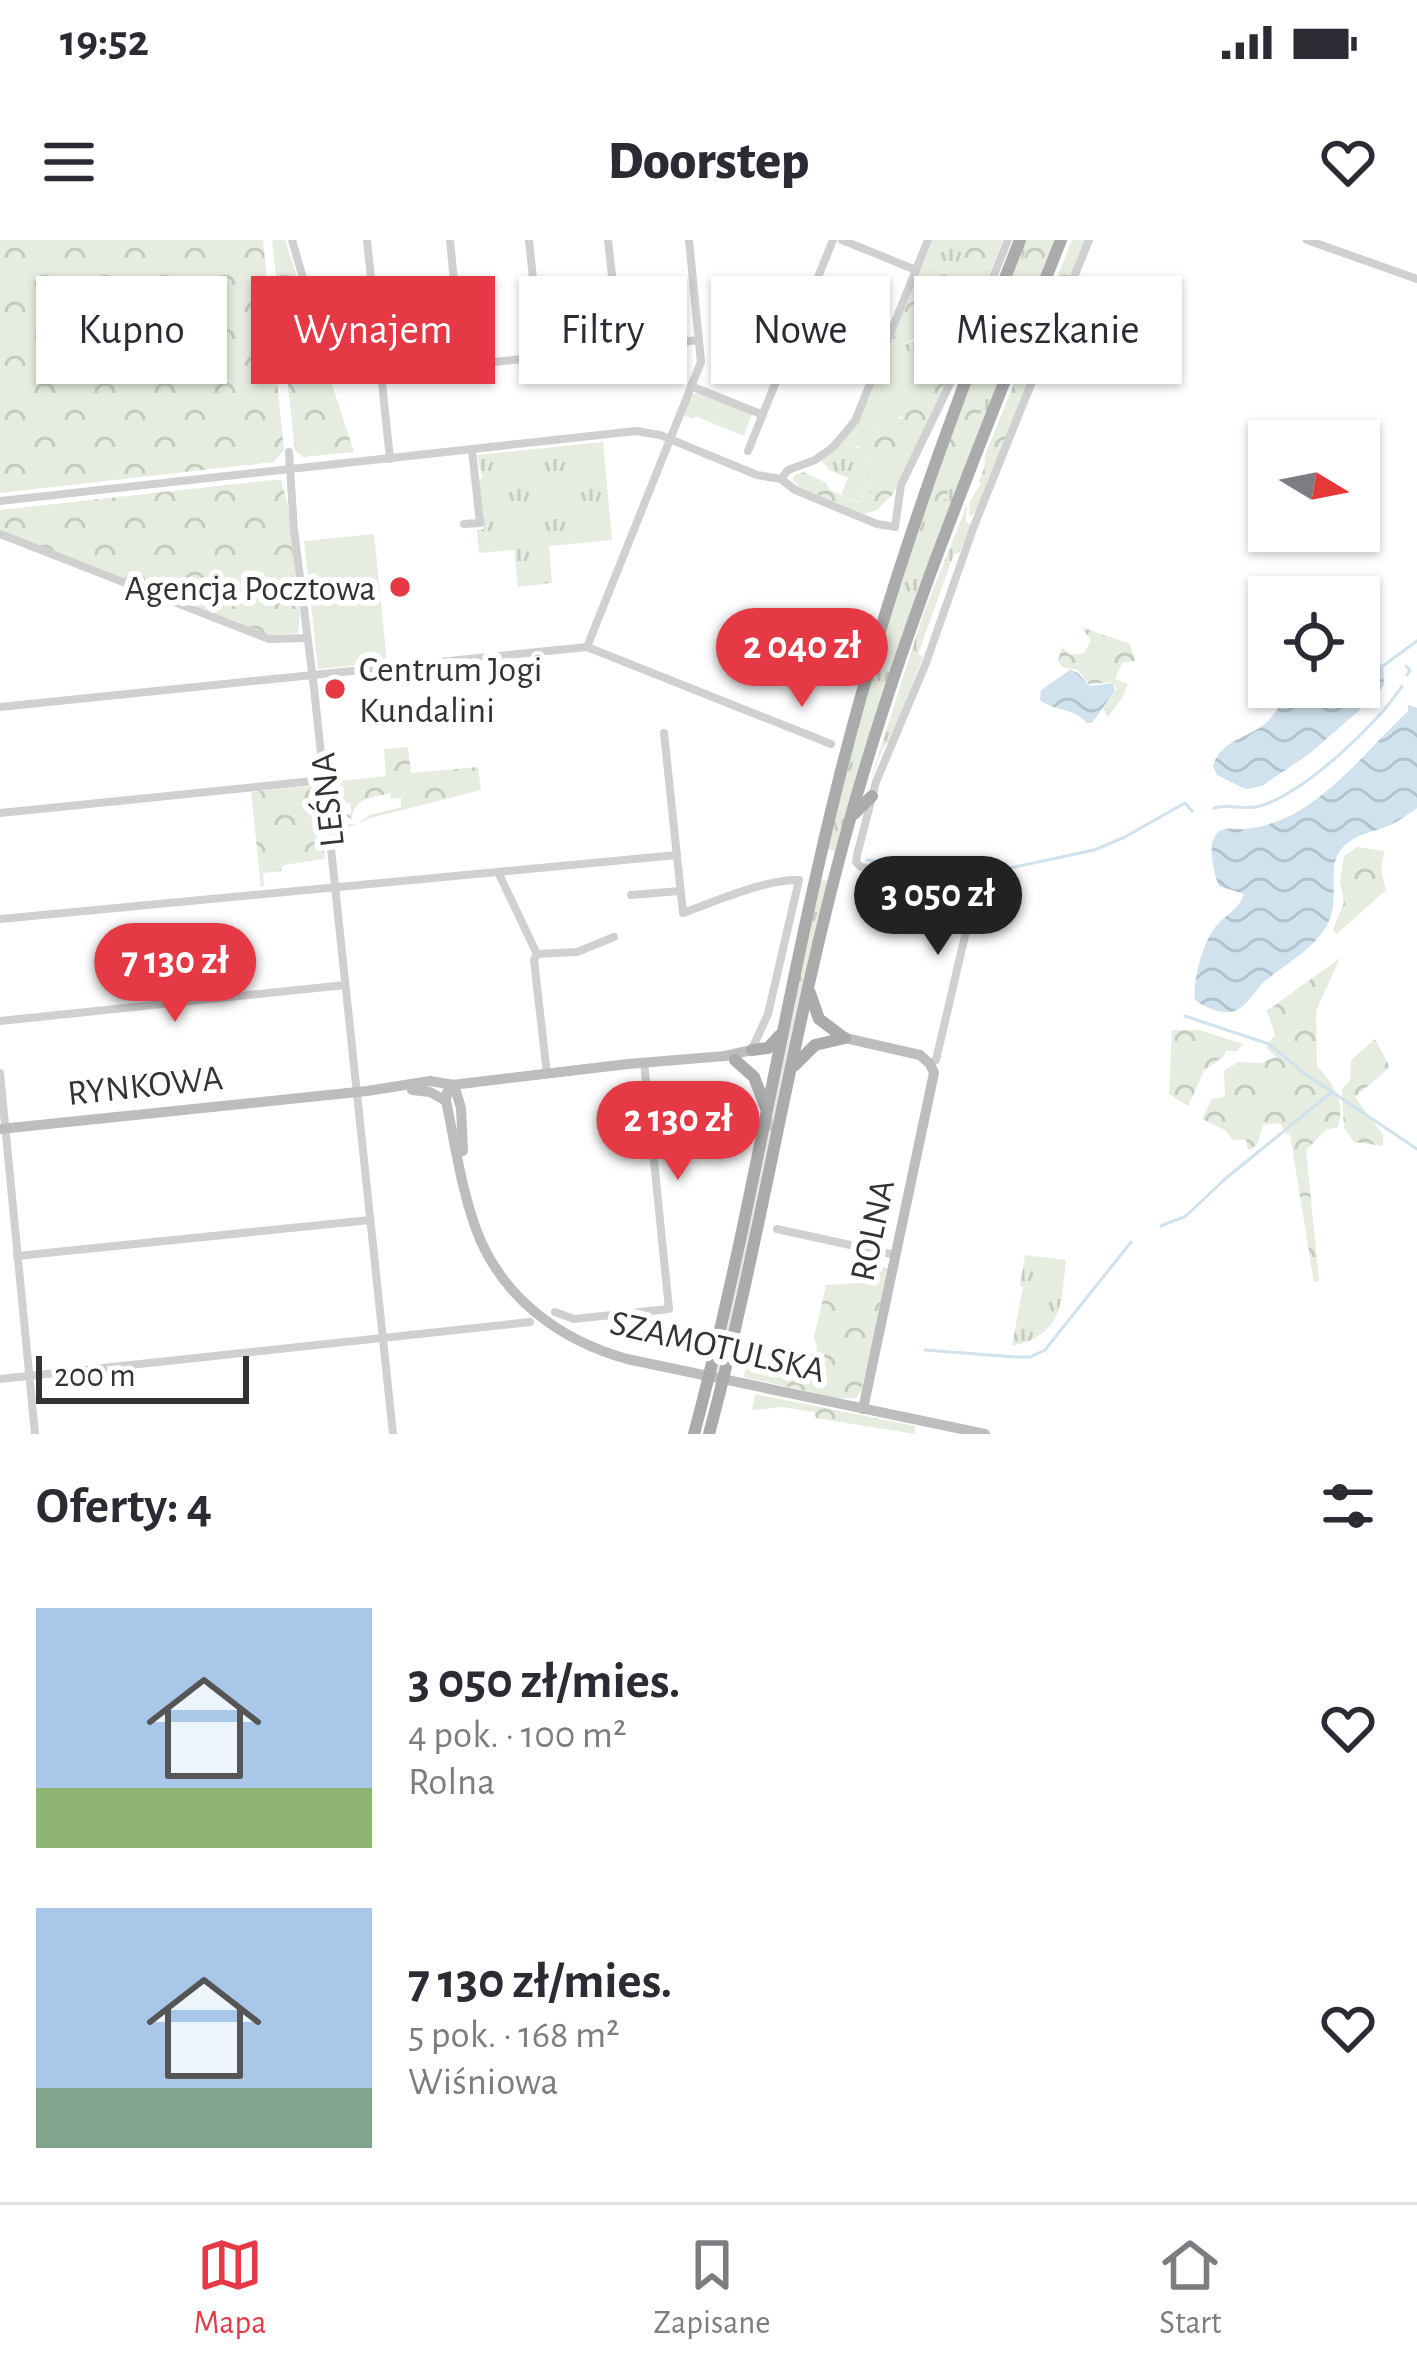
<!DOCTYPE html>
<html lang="pl">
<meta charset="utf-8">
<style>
body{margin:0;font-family:"Alegreya Sans",sans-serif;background:#f7f7f7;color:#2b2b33;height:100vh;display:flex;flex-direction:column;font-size:45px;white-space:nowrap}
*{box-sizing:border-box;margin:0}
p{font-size:39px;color:#7c7c81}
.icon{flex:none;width:66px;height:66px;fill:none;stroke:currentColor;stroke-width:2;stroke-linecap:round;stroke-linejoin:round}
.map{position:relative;height:1194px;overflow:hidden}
.side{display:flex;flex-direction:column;background:#fff;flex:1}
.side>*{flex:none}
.top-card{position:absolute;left:36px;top:36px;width:1347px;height:108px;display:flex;gap:24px}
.needle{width:78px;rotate:100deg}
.controls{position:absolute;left:1248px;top:180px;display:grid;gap:24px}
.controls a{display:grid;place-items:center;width:132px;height:132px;border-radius:0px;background:#fff;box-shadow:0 3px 9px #0004;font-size:60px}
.scale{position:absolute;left:36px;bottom:30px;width:213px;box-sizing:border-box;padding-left:12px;border:6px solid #333;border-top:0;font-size:33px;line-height:42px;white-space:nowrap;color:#333;-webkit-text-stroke:9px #fff;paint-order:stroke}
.price{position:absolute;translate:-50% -102px;padding:0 27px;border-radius:42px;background:#e63946;color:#fff;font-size:39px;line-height:78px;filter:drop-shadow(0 3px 6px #0008)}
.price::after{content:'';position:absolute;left:50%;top:72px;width:36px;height:27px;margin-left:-18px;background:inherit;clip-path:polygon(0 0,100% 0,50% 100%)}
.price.current{background:#222;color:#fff}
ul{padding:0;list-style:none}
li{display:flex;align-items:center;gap:36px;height:300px;padding:0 36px}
li span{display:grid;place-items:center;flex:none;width:336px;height:240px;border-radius:0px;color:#555}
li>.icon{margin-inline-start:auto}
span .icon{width:144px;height:144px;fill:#fffc;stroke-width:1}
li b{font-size:51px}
h2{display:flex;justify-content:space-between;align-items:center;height:144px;padding:0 36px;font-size:51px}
.tag{padding:0 42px;border-radius:0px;background:#fff;box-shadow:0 3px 9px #0004;font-size:42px;line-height:108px}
.tag.current{background:#e63946;color:#fff}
.status{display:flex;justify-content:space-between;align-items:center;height:84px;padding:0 60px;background:#fff;direction:ltr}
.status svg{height:33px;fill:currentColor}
header{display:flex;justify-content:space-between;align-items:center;height:156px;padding:0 36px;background:#fff;font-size:54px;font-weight:800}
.dock{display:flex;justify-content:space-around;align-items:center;height:168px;border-top:3px solid #e1e1e2;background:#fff;font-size:33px;color:#7c7c81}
.dock a{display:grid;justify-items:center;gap:6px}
.dock .current{color:#e63946}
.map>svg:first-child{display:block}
.grass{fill:url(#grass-tufts)}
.forest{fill:url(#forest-crowns)}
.park{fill:#e6ecdf}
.water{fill:url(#water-waves)}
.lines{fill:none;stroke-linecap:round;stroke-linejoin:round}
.stream{stroke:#cfe2ee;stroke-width:3}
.street{stroke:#d0d0d0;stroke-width:8}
.secondary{stroke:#bdbdbd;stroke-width:10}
.primary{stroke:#ababab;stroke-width:12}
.poi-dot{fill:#e63946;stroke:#fff;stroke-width:4.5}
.labels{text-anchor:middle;stroke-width:12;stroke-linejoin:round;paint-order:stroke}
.poi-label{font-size:36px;fill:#333;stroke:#fff;text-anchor:end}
.street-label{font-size:36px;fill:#333;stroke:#fff}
</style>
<div class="status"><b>19:52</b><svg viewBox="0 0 49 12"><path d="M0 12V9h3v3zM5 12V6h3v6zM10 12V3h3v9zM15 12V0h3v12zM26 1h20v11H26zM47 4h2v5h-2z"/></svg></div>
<header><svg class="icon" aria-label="menu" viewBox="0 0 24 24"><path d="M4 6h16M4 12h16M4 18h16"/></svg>Doorstep<svg class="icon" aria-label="heart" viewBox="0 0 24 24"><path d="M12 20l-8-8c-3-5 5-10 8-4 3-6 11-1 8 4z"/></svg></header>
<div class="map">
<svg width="1417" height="1194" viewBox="0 0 1417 1194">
<defs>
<pattern id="grass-tufts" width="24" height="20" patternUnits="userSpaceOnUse" patternTransform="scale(3)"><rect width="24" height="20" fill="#e6ecdf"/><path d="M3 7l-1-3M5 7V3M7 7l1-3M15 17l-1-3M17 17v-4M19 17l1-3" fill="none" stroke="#c6cbc0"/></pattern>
<pattern id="forest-crowns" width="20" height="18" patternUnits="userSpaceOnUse" patternTransform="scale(3)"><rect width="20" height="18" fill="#e6ecdf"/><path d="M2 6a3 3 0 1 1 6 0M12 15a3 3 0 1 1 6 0" fill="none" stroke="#c6cbc0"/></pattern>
<pattern id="water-waves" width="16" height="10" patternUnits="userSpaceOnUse" patternTransform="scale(3)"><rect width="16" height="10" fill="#cfe2ee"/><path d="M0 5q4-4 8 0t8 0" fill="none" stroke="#b2c2cd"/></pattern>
</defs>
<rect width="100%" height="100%" fill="#fff"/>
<g class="grass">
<path d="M932,0H967L959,32L950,52L952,75L924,129L906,152L904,176L858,189L855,208L862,207L872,236L871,253L868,256L863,254L860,262L841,255L848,238L829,230L821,220C861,193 873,145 891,102L901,106L914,101L926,71L935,64L931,60L946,35L940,28L923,23Z"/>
<path d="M1024,0H1058L947,274L887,445L837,612L827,609L859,477L929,252Z"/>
<path d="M603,202L612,300L549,306L552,343L518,347L514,310L479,313L477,290L484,289L479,241L482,237L477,215Z"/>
<path d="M967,265L966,282L971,285L960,312L954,314L918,414L923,417L890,502L884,506L870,541L923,375Z"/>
<path d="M820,639L829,641L719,1134L713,1133Z"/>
<path d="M1025,1015L1066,1020C1061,1064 1063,1095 1012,1106L1023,1047L1020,1046Z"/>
</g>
<g class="forest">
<path d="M0,0H263L284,210L274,222L0,253Z"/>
<path d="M272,0H285L354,212L303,217L295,210Z"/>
<path d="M966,0H1003L935,170L893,254L877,270L864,274L799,247L793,240L794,236L803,232L825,242L830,250L857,262H860L864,254L871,253L872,236L862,207L852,206L858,188L878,184L880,177L885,175L901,179L904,176L906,152L924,130L952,75L950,52L959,32Z"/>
<path d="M1030,0H1051L934,286L921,281L959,175Z"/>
<path d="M1072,0H1085L978,269L970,277L969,263L981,243L979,242L984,228L986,213Z"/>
<path d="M923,23L940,28L947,35L931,59L935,65L934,68L926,71L934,80L932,88C920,92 913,101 900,106L891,102Z"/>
<path d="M273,240H281L288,267L300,376L298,393L269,395L0,290V270Z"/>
<path d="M1081,387L1130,404L1135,421L1122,423L1115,439L1128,444L1122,458L1108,477L1103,469L1117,449L1112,442L1089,444L1078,430L1062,427L1058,420L1062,407L1070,415L1084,413L1091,400Z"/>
<path d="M408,507L411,533L478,527L481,550L371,578L335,593L333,572L339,573L348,584L355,585L370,575L401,567V558L391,559L390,553C369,559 356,557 351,579L345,575L351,573L350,563L332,566L330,542L386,536L384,509Z"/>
<path d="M312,546L318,551L323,594H317L318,601H323L325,619L283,625L281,631L263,633L264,646L261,647L251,552Z"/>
<path d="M1357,607L1384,611L1381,631L1386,650L1337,694L1333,690L1344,662L1340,642L1344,616Z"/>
<path d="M1340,718L1316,771L1317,826C1334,844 1345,861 1338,887L1326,890L1306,910L1319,1040L1314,1043L1290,894L1287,895L1280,883L1263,885L1257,905L1248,910L1246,899L1233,900L1225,890L1202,879L1212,859L1225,857L1224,831L1238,822L1261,823L1276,817L1266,807L1275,795L1267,771Z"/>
<path d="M1172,790H1199L1243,804L1237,811H1226L1224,816L1204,831L1188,866L1169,854Z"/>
<path d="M1375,799L1390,827L1355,857L1383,895V906L1354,902L1344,888L1342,849L1350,840L1351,820Z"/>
<path d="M881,1027L888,1028L861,1151L856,1158H836L744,1137L746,1125L810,1139L817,1107L814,1098L826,1045L876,1042Z"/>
<path d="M755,1154L915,1186V1194L816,1178L814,1172L782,1167L752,1170Z"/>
</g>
<g class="park">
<path d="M698,152L752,174L744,196L695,176L693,179L683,175L691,156Z"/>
<path d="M374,294L387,422L318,429L304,301Z"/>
</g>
<g class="water">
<path d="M1359,414L1372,417L1383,426L1384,445L1378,454L1309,514L1262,546L1248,549L1241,547L1217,535L1213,526C1220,501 1247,498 1265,484C1278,473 1282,456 1300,449C1316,442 1341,447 1359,447Z"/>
<path d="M1070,430L1078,433L1090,446L1113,443L1115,451L1092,483H1087C1073,467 1056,472 1040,460L1041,450Z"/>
<path d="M1408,465L1417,468V568C1407,575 1397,583 1385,587C1367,594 1350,595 1338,614C1329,630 1338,658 1330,678C1320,706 1286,723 1264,742C1253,752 1246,770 1230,772C1217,773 1205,767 1195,760C1192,741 1204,698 1218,684C1229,672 1238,670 1244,654L1219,646C1214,634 1206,603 1218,592C1224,586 1237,590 1245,589C1260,588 1277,582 1290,576C1338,550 1369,508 1408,471Z"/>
</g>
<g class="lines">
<g class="stream">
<path d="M1383,426L1417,401"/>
<path d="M1406,426L1410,430L1407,435"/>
<path d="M1214,568C1230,563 1244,571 1260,566C1304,553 1378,484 1402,446"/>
<path d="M867,620L939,629"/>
<path d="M948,630L965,631"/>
<path d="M979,632H992L1094,610L1123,598L1185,563L1192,571"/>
<path d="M1185,776L1269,804L1304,833L1417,909"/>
<path d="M1161,986L1186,976L1225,939L1332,852"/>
<path d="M925,1110L1015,1117H1030L1045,1110L1131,1002"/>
</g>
<g class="street">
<path d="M292,0L308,55"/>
<path d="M367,0L390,219"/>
<path d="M450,0L462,124"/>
<path d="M529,0L541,116"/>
<path d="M608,0L620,108"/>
<path d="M842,0L916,30"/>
<path d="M1307,0L1417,39"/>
<path d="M381,134L699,100"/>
<path d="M691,146L763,175"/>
<path d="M748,211L833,0"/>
<path d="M289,212L294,290L314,448L393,1194"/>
<path d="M781,239L788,230L815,220L832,208L855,181L928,0"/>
<path d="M0,261L636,191L660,195L757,235L781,239L795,250L877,284L895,287L901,245L948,148L1008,0"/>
<path d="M464,284L480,283L472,210"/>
<path d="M0,294L269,399L307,398"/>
<path d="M587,407L701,122L689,0"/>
<path d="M0,467L587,407L831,504"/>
<path d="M664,493L683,673C713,662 769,638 799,640L768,774L752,809"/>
<path d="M0,573L324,540"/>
<path d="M498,632L537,714"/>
<path d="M631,655L680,651"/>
<path d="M0,679L677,615"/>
<path d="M537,714L534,720L547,834"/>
<path d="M537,714L577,712L614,697"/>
<path d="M0,781L345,745"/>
<path d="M930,824L936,820L978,640L861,627L856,622L857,615L876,542L926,423L974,286L1089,0"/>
<path d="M0,833L35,1194"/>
<path d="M777,989L896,1015"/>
<path d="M17,1016L370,980"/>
<path d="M555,1072L574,1079L669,1069L644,822"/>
<path d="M0,1139L530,1082"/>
</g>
<g class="secondary">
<path d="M845,798L920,815L930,824L934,833L863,1169"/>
<path d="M452,845L628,824L725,816L752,810"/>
<path d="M454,845L447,852L446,861C455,903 461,948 476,989C501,1057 559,1100 627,1119L985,1194"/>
<path d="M454,845L461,868L463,911"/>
<path d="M412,850L430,852L446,861"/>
<path d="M0,889L367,851L430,841L454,845"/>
</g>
<g class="primary">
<path d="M854,574L872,556"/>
<path d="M810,753L819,779L843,797"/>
<path d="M752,810L768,808L779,796"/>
<path d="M735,820L754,837L766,868"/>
<path d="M794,826L815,805L845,798"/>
<path d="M694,1194C752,977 785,753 840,535C886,352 950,176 1020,0"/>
<path d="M709,1194C762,995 792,790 847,590C902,389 984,194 1061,0"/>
</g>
</g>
<g class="poi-dot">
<circle cx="400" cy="347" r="12"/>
<circle cx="335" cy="449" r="12"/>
</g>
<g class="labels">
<g class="poi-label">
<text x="376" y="360">Agencja Pocztowa</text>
<text x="359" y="441" text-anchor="start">Centrum Jogi<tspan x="359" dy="41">Kundalini</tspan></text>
</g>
<g class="street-label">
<text transform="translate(326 560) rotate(-96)" y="13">LEŚNA</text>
<text transform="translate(145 844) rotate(-6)" y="13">RYNKOWA</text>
<text transform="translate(871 990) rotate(-78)" y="13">ROLNA</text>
<text transform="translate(718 1105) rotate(13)" y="13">SZAMOTULSKA</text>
</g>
</g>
</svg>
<div class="controls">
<a><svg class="needle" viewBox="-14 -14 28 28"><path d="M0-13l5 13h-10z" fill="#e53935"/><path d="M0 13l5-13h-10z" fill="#7c7c81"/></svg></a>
<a><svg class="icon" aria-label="locate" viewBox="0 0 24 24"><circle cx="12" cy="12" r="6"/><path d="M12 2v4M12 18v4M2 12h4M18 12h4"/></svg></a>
</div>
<div class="scale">200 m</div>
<b class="price" style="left:802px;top:470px">2 040 zł</b>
<b class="price current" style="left:938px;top:718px">3 050 zł</b>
<b class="price" style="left:175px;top:785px">7 130 zł</b>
<b class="price" style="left:678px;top:943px">2 130 zł</b>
<div class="top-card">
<a class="tag">Kupno</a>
<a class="tag current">Wynajem</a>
<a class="tag">Filtry</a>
<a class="tag">Nowe</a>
<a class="tag">Mieszkanie</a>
</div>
</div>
<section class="side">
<h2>Oferty: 4<svg class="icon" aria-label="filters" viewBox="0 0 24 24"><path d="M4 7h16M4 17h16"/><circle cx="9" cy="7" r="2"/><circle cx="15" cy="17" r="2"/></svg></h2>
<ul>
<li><span style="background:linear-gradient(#a9c7e8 75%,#8fb573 0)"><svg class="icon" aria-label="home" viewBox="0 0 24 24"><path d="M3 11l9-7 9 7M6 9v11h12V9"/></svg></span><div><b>3 050 zł/mies.</b><p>4 pok. · 100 m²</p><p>Rolna</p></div><svg class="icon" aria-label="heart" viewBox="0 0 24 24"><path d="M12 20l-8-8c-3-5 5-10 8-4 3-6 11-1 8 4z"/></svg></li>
<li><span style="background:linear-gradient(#a9c7e8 75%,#7fa58c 0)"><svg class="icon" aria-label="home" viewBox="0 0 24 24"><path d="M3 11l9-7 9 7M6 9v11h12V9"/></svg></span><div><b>7 130 zł/mies.</b><p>5 pok. · 168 m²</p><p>Wiśniowa</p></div><svg class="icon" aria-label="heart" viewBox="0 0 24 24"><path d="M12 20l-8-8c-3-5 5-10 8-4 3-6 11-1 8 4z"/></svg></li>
</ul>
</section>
<nav class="dock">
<a class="current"><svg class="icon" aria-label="map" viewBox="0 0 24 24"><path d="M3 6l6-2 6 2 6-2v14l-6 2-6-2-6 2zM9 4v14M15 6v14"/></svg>Mapa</a>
<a><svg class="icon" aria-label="saved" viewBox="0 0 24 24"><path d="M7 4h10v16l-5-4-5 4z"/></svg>Zapisane</a>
<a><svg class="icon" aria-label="home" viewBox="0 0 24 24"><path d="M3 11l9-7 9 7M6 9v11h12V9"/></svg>Start</a>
</nav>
